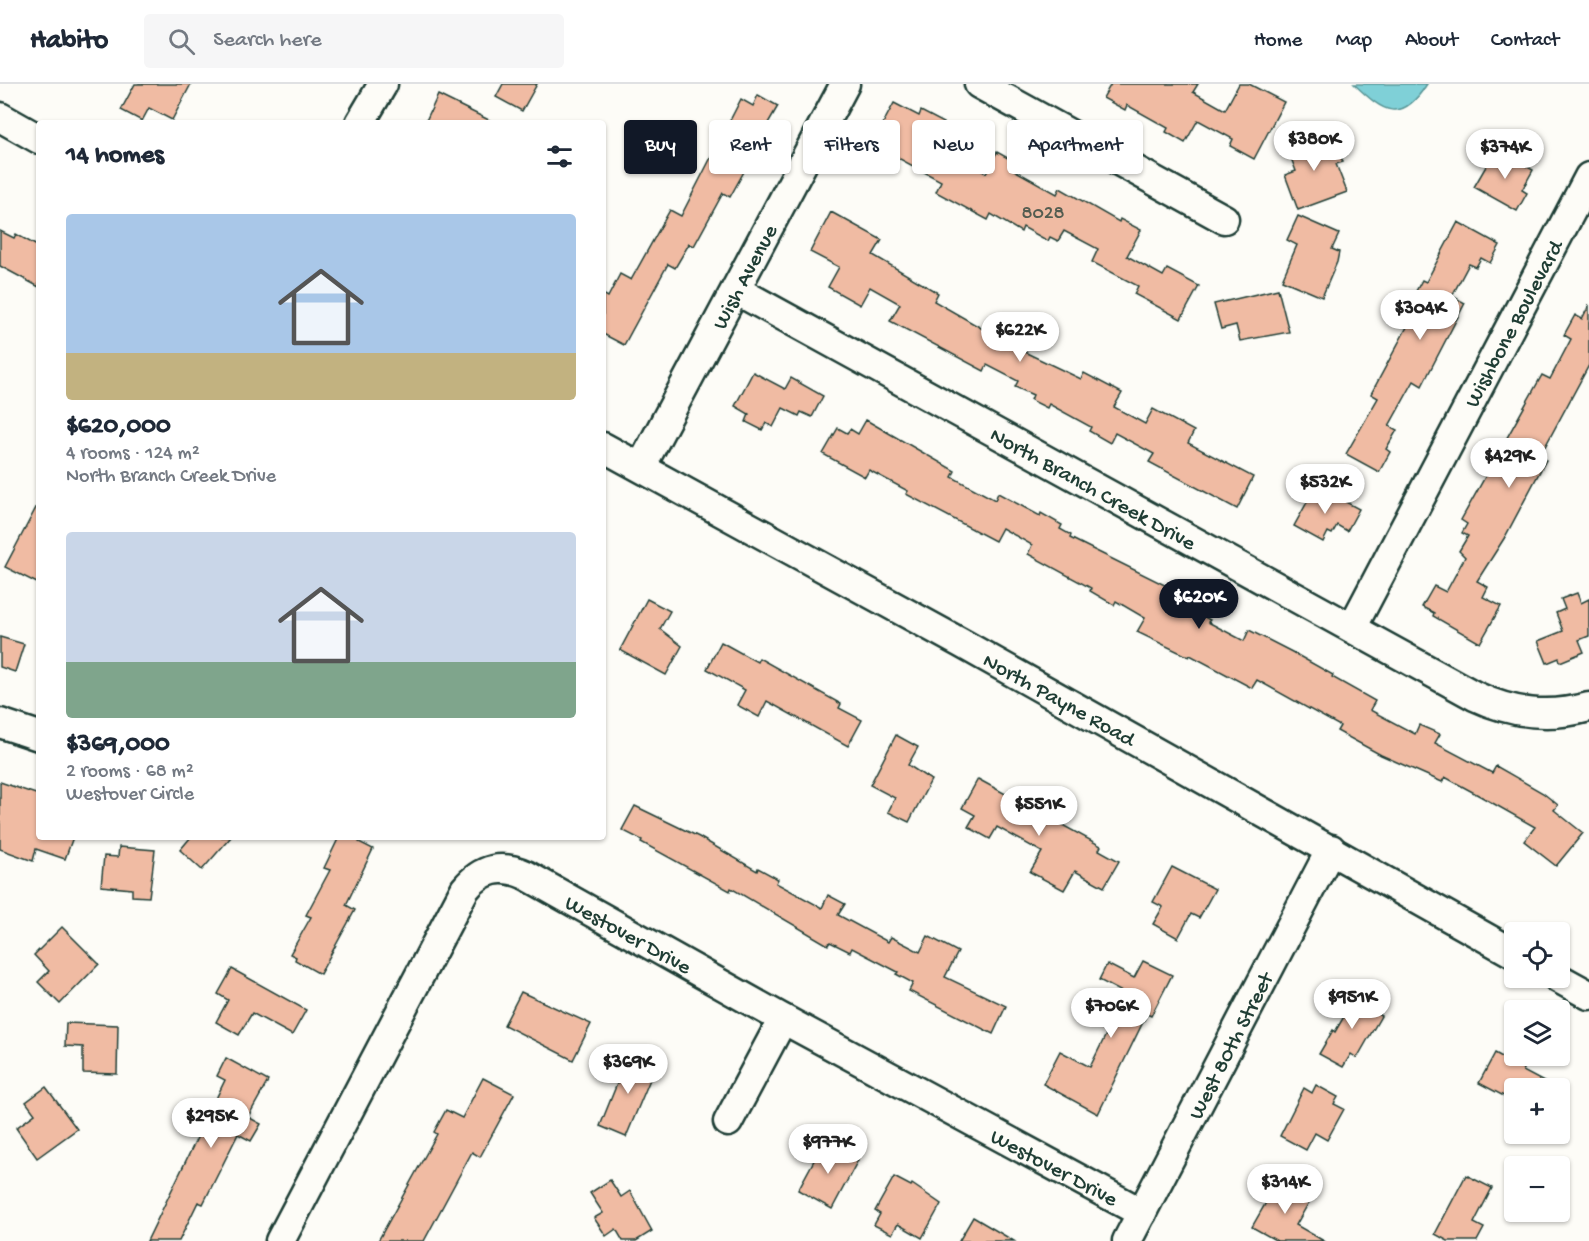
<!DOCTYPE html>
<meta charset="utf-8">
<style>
body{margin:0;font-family:"Gochi Hand",sans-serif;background:#f6f6f7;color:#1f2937;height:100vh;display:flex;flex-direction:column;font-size:22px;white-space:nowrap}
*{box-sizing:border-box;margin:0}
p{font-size:20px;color:#747a83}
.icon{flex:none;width:33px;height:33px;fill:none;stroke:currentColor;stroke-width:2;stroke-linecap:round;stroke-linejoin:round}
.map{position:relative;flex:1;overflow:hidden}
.details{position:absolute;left:36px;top:36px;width:570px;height:720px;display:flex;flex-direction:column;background:#fff;border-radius:6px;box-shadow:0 2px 4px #0004}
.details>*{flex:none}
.top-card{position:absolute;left:624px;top:36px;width:570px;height:54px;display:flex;gap:12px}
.tools{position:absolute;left:1504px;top:838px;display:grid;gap:12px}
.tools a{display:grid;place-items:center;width:66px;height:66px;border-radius:6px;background:#fff;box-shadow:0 2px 4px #0004;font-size:30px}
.price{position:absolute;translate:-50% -51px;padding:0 14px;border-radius:21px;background:#fff;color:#222;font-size:20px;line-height:39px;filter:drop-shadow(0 2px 3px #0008)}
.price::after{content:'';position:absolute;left:50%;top:36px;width:18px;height:14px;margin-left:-9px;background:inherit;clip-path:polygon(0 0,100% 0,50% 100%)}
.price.active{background:#111827;color:#fff}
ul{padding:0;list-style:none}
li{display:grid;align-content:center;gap:12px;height:318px;padding:0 30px}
li span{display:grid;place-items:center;height:186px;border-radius:6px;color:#555}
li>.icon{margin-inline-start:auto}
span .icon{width:108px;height:108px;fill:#fffc;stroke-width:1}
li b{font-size:26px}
h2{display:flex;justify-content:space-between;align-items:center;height:72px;padding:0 30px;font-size:26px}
.chip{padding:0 21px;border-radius:6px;background:#fff;box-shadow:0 2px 4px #0004;font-size:21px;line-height:54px}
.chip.active{background:#111827;color:#fff}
header{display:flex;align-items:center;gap:36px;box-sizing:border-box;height:84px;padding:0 30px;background:#fff;border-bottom:2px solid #e0e1e3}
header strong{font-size:28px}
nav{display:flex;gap:33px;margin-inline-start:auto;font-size:21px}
.search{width:420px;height:54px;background:#f6f6f7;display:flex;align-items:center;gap:15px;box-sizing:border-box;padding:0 21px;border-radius:6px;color:#747a83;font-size:22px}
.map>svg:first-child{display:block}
.water{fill:#7fd0d7;stroke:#599596;stroke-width:1.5}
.building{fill:#f0bba3;stroke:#1f3d34;stroke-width:1.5}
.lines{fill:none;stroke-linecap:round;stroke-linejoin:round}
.minor-casing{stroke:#1f3d34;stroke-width:33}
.minor{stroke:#fdfcf7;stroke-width:28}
.labels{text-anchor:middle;stroke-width:4.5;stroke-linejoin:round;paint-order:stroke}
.number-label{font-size:20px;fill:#535c50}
.street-label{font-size:22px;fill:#1f3d34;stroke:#fdfcf7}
</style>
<header>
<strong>Habito</strong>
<div class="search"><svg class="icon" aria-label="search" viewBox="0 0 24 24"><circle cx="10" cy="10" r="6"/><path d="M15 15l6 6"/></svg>Search here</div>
<nav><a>Home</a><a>Map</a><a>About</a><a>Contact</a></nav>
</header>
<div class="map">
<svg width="1589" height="1157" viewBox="0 0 1589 1157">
<rect width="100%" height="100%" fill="#fdfcf7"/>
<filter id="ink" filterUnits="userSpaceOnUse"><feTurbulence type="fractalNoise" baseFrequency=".0167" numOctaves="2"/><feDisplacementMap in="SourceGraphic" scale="12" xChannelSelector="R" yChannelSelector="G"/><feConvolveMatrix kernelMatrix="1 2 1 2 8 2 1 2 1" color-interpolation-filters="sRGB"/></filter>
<g filter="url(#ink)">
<path class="water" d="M1354,0H1427C1401,41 1383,28 1354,0Z"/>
<g class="building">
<path d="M135,0H191L172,36L149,24L142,37L121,26Z"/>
<path d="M503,0H537L522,27L496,13Z"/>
<path d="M1111,0H1198L1193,8L1225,26L1239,0H1249L1284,18L1254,75L1230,62L1233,55L1198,36L1185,59L1166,48L1168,44L1127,21L1125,26L1103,14Z"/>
<path d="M438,11L495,39H425Z"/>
<path d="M758,11L778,22L743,82L746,84L730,113L723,109L694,162L689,160L675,184L668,180L624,261L603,250V210L608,213L620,190L631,196L670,126L681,132L741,15L753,22Z"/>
<path d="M894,19L919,32L921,27L944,39L932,61L986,89L997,68L1017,79L1014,86L1057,110L1060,104L1119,138L1120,135L1141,146L1127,172L1163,192L1167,185L1199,202L1181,235L1134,210L1138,202L1092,178L1098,165L1064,147L1058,157L1050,153L1048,157L1023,143L1021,148L991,130L988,136L936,108L941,97L872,60Z"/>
<path d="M1319,49L1325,64L1336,60L1343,78L1336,80L1347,108L1298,126L1285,91L1296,87L1286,61Z"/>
<path d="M1496,65L1533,86L1522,106L1527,109L1517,127L1474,103Z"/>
<path d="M831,128L882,156L873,171L938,209L934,217L1016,264L1081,295L1084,289L1122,309L1114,323L1145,340L1153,325L1194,347L1188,359L1253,393L1237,425L1149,378L1154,370L1115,349L1110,359L1089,347L1091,343L1049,320L1047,324L1031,316L1033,311L1015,303L1018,297L987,281L984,287L890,237L900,220L870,203L860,221L828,203L839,183L810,168Z"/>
<path d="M1298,132L1339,150L1332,165L1339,168L1337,178L1322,213L1282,196L1297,161L1287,156Z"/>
<path d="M1458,138L1500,161L1490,179L1481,174L1476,183L1469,180L1452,212L1465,219L1422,302L1414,297L1389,342L1397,346L1386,365L1390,368L1379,388L1346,370L1378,314L1371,310L1408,241L1400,237L1422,196L1426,198Z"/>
<path d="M0,147L14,154L16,150L39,163V203L0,182Z"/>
<path d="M1278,205L1289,248L1240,257L1236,241L1221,245L1214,220Z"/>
<path d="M1589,221V281L1540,372L1546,376L1505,453L1477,497L1488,503L1483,513L1501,522L1480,559L1433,532L1434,529L1422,523L1434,502L1446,508L1465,473L1459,467L1468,452L1462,449L1467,440L1461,436L1542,291L1550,295L1571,255L1564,251L1575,231L1582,235Z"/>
<path d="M753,288L785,305L791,294L823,312L812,333L801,328L799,332L783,324L773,343L766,339L762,346L746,338L749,330L735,322Z"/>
<path d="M866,336L955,387L952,393L995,416L998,409L1040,432L1041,429L1062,441L1060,445L1071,451L1070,454L1187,512L1183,521L1210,536L1208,538L1244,557L1249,546L1292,568L1333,591L1332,593L1375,617L1370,626L1415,650L1419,641L1440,650L1435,659L1492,689L1496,682L1543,709L1558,721L1554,726L1583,749L1556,782L1524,757L1535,743L1480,712L1445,693L1442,698L1381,671L1337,647L1340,642L1257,596L1252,604L1190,571L1189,573L1137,548L1145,534L1116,517L1114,521L1090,507L1091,504L1028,470L1032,461L1002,444L995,457L906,410L908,407L869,386L865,393L823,370L838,344L847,349L850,345L858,350Z"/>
<path d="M1316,402L1359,425L1347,447L1337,441L1332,450L1328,448L1323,458L1294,442Z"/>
<path d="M39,418V500L5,483Z"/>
<path d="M1577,509L1581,519L1589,515V552L1579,556L1584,568L1560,578L1559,574L1547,579L1538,557L1563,547L1556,529L1565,525L1561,515Z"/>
<path d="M647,515L670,527L660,545L682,562L666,591L620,566Z"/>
<path d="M0,553L24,560L15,588L0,583Z"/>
<path d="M721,558L757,578L759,574L841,620L839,624L862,636L848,662L767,617L759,633L737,621L745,606L707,585Z"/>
<path d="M896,651L918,663L908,681L931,696L909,738L888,728L895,714L870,701Z"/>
<path d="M978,695L1101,762L1099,766L1119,777L1104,803L1075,787L1064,806L1030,788L1042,768L997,743L990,755L968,743L975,731L962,724Z"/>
<path d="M0,698L39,711V753H73L65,775L36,765L33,777L0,765Z"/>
<path d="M635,722L699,753L757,787L758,784L778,795L776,799L822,824L828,811L845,820L838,831L888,858L891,853L920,868L928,852L958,868L945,893L1006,922L993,950L909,907L913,899L896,890L898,888L852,864L850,868L830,858L828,861L731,804L730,807L641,758L642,756L622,746Z"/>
<path d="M191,753H231L202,786L180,766Z"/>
<path d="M339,753H361L359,758L373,765L346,821L355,826L320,890L295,876L296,873L290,870L311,833L306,831L330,786L324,784Z"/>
<path d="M119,763L155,766L149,813L132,812V805L101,802L104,772L118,773Z"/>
<path d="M1172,783L1215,805L1199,834L1191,830L1178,854L1153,840L1163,823L1153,818Z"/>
<path d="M62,843L99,880L60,920L38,898L49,887L34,871Z"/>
<path d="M1143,877L1172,891L1151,932L1147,930L1098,1030L1043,1000L1060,967L1090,983L1126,910L1099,896L1107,880L1134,894Z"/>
<path d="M232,885L306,926L292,951L252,929L239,951L216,938L228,916L218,910Z"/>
<path d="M1360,905L1379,916L1372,927L1381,932L1357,974L1351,970L1343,983L1319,970L1333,946L1335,948Z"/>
<path d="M521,908L591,940L573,976L504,941Z"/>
<path d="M66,939L118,941L117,990L83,989V963L65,962Z"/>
<path d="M1495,969L1524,985L1523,987L1557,1005H1515V1018L1479,999Z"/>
<path d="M629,970L656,981L626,1053L600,1042Z"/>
<path d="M226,974L268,997L248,1033L261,1040L251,1057L238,1050L203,1120L198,1118L179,1157H147L225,996L217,992Z"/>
<path d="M483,994L514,1010L480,1073L472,1068L424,1157H378L437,1050L434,1048L446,1026L462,1034Z"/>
<path d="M1316,1001L1338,1013L1334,1020L1344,1025L1327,1056L1315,1049L1306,1066L1280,1052L1304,1004L1312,1009Z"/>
<path d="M46,1003L77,1045L37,1074L16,1044L35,1030L26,1018Z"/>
<path d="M824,1058L858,1076L832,1125L798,1106Z"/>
<path d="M1466,1091L1492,1104L1474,1139L1484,1144L1477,1157H1448L1435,1150Z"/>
<path d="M894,1093L911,1102L912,1100L941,1120L922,1154L898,1140L892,1150L874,1141L880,1130L875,1127Z"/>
<path d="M1280,1094L1312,1113L1296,1141L1324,1157H1277L1252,1143Z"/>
<path d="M610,1096L621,1113L630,1107L652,1147L636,1157H623L616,1145L606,1152L594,1134L603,1129L590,1109Z"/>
<path d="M973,1133L1014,1157H959Z"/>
</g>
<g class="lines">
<defs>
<g id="minor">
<path d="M979,0L1224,135"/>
<path d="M0,33L39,55"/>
<path d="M360,39L383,0"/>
<path d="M736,206L1475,612C1513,630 1549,634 1589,623"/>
<path d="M603,363L961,559L1515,870"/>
<path d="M641,383L845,0"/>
<path d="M1352,544L1589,93"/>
<path d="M0,639L39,652"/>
<path d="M1558,894L1589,911"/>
<path d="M728,1038L783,935"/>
<path d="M280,1157L465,805C482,784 502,780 526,791L783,935L1142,1129"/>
<path d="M1127,1157L1331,765"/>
</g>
</defs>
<use href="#minor" class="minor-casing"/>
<use href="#minor" class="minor"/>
</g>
</g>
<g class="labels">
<g class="number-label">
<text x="1043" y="134">8028</text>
</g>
<g class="street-label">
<text transform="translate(743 192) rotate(-62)" y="8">Wish Avenue</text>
<text transform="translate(1512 239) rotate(-62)" y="8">Wishbone Boulevard</text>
<text transform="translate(1094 403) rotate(29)" y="8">North Branch Creek Drive</text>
<text transform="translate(1060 614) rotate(29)" y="8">North Payne Road</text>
<text transform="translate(629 849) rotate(29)" y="8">Westover Drive</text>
<text transform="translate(1229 961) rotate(-63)" y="8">West 80th Street</text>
<text transform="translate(1055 1082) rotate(28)" y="8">Westover Drive</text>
</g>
</g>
</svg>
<div class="tools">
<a><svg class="icon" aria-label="locate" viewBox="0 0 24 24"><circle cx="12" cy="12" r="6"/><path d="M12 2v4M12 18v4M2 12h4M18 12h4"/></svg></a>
<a><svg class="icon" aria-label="layers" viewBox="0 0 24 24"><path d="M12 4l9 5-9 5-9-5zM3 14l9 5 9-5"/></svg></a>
<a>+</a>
<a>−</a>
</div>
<b class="price" style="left:1314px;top:88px">$380K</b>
<b class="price" style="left:1505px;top:96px">$374K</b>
<b class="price" style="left:1420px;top:257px">$304K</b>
<b class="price" style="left:1020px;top:279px">$622K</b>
<b class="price" style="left:1509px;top:405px">$429K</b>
<b class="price" style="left:1325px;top:431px">$532K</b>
<b class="price active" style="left:1199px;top:546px">$620K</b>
<b class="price" style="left:1039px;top:753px">$551K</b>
<b class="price" style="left:1352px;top:946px">$951K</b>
<b class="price" style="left:1111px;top:955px">$706K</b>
<b class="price" style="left:628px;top:1011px">$369K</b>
<b class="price" style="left:211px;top:1065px">$295K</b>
<b class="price" style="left:828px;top:1091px">$977K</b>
<b class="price" style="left:1285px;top:1131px">$314K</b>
<div class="top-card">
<a class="chip active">Buy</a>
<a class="chip">Rent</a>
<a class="chip">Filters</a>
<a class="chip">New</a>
<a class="chip">Apartment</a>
</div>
<section class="details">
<h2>14 homes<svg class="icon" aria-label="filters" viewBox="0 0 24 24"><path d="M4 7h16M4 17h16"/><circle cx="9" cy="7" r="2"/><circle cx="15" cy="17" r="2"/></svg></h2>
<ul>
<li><span style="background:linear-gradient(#a9c7e8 75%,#c2b280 0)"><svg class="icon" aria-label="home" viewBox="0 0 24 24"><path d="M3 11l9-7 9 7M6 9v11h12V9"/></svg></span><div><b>$620,000</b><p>4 rooms · 124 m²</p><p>North Branch Creek Drive</p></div></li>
<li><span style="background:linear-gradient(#c9d6e8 70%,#7fa58c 0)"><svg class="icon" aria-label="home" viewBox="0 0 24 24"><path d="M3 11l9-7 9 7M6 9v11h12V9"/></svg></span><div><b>$369,000</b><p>2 rooms · 68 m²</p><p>Westover Circle</p></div></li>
</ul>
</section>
</div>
